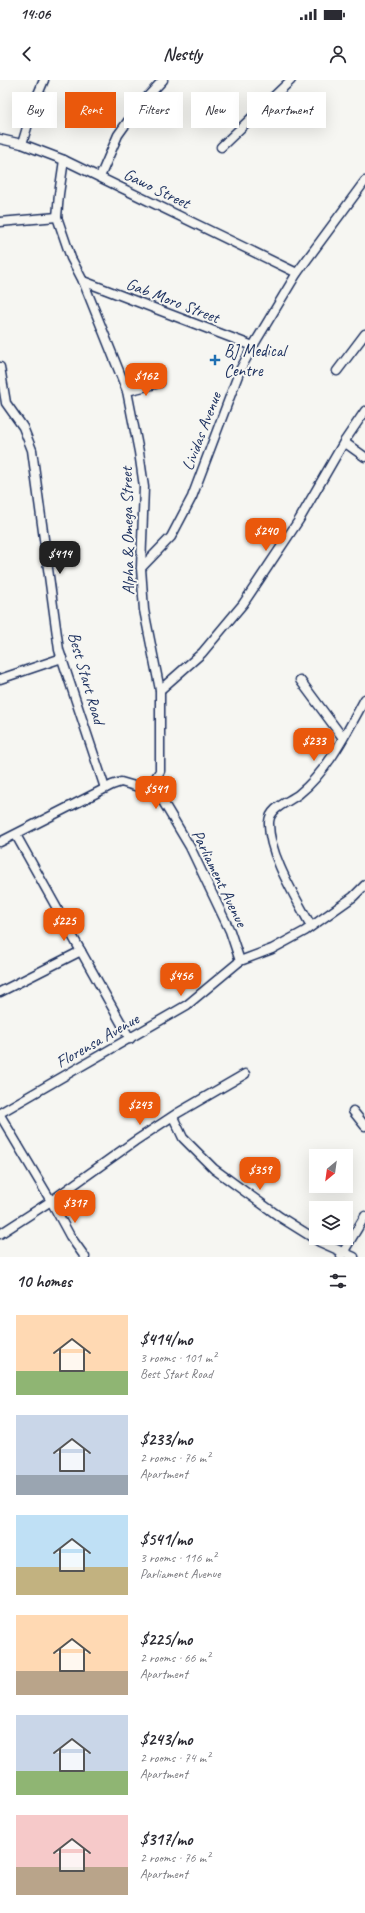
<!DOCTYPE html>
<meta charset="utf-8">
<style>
body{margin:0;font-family:Caveat,sans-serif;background:#f7f7f7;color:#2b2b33;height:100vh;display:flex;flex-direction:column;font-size:15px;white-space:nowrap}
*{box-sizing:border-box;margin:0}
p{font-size:13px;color:#7c7c81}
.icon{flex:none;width:22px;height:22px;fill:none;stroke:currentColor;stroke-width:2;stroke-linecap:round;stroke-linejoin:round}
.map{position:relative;height:1177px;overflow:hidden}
.drawer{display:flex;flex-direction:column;background:#fff;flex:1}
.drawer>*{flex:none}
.hud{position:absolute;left:12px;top:12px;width:341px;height:36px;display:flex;gap:8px}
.needle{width:26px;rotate:209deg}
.controls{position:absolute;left:309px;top:1069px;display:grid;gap:8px}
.controls a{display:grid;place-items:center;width:44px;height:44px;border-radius:0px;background:#fff;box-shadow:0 4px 16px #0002;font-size:20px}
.price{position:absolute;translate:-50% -34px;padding:0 9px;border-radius:8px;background:#ea580c;color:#fff;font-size:13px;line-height:26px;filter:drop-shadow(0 1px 2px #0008)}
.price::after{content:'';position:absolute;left:50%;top:24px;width:12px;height:9px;margin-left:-6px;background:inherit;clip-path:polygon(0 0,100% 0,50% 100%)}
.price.current{background:#222;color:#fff}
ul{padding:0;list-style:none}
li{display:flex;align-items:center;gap:12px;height:100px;padding:0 16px}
li span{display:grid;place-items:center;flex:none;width:112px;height:80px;border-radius:0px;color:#555}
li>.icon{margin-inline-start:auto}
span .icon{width:48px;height:48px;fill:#fffc;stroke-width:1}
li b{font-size:17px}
h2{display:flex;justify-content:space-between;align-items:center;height:48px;padding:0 16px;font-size:17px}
.chip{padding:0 14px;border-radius:0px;background:#fff;box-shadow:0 4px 16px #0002;font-size:14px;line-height:36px}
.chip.current{background:#ea580c;color:#fff}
.status{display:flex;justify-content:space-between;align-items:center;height:28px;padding:0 20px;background:#fff;direction:ltr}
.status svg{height:11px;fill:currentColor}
header{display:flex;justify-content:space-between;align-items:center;height:52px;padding:0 16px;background:#fff;font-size:18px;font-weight:700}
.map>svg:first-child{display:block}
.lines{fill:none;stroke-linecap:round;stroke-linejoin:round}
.minor-casing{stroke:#1b2f5e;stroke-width:11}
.minor{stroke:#f6f6f2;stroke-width:8}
.poi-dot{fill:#1f6fb2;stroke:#f6f6f2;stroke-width:1.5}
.labels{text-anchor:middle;stroke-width:4;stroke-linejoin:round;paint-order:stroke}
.street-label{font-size:17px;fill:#1b2f5e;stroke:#f6f6f2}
.poi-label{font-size:17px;fill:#1b2f5e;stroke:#f6f6f2;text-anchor:start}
</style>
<div class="status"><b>14:06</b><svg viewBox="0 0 49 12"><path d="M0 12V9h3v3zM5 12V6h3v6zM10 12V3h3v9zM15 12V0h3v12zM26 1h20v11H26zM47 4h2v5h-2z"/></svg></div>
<header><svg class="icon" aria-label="back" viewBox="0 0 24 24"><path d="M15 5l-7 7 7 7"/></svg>Nestly<svg class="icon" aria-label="person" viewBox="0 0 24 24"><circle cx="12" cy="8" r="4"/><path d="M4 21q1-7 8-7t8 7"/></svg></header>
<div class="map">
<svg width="365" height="1177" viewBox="0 0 365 1177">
<rect width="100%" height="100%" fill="#f6f6f2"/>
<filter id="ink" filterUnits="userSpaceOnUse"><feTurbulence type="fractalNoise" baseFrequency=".025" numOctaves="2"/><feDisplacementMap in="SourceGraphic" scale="8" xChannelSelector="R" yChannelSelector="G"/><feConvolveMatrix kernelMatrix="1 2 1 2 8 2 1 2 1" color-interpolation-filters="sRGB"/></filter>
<g filter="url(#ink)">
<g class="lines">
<defs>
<g id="minor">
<path d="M0,59L22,64L64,80L297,193"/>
<path d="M22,64L35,21L44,0"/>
<path d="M221,67L291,0"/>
<path d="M64,80L59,114L57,137L71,178L83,201L127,311L139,372L144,407L141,488L144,530L160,610V691L153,702L145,709"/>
<path d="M100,97L118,55L138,27L163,0"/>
<path d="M0,142L57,137"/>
<path d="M83,201L253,266"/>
<path d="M0,287L6,323L23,347L32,370L59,570L105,708"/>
<path d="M337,291L365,254"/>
<path d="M127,311L160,303"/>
<path d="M344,362L365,377"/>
<path d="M141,488L171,457L192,417L240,290L253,266L297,193L365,101"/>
<path d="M0,599L62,578"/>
<path d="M300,600L343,658"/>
<path d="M160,610L202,573L243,524L299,440L344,362L365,331"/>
<path d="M16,755L130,959"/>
<path d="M0,762L112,705L121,702L145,709L162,720L190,767L230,851L240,881"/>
<path d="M311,846C296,818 268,774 269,742C270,727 289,722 299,714C328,691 348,650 365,619"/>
<path d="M0,912L81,871"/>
<path d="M353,1031L365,1046"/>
<path d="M0,1033L187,925L240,881L272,869L305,851L353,817L365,805"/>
<path d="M0,1035L51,1121L0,1154"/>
<path d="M173,1037L183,1058L214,1089L280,1137L320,1162L354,1177"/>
<path d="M341,1176L365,1136"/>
<path d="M85,1177L70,1156L51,1121L135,1061L176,1034L245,994"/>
</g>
</defs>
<use href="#minor" class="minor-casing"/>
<use href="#minor" class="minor"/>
</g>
</g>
<path class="poi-dot" d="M213 274h4v4h4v4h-4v4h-4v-4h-4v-4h4z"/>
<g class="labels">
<g class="street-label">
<text transform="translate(157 108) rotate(26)" y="6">Gawo Street</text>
<text transform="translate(173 220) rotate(21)" y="6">Gab Moro Street</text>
<text transform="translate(201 351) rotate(-69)" y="6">Lividas Avenue</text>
<text transform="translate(127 451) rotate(-91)" y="6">Alpha &amp; Omega Street</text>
<text transform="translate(87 598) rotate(74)" y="6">Best Start Road</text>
<text transform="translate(220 798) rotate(64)" y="6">Parliament Avenue</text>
<text transform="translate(97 960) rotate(-30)" y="6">Florensa Avenue</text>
</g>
<g class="poi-label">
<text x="224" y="276">BJ Medical<tspan x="224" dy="20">Centre</tspan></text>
</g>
</g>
</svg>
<div class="controls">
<a><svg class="needle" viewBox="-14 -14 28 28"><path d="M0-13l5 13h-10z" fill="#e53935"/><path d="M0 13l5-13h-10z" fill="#7c7c81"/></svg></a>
<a><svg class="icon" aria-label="layers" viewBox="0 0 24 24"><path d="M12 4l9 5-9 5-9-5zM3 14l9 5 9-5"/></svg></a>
</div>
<b class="price" style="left:146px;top:317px">$162</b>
<b class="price" style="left:266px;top:472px">$240</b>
<b class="price current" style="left:60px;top:495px">$414</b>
<b class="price" style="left:314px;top:682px">$233</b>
<b class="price" style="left:156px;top:730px">$541</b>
<b class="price" style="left:64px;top:862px">$225</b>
<b class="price" style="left:181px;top:917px">$456</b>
<b class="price" style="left:140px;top:1046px">$243</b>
<b class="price" style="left:260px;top:1111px">$359</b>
<b class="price" style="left:75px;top:1144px">$317</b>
<div class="hud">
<a class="chip">Buy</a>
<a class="chip current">Rent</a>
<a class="chip">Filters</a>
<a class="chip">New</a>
<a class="chip">Apartment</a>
</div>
</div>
<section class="drawer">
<h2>10 homes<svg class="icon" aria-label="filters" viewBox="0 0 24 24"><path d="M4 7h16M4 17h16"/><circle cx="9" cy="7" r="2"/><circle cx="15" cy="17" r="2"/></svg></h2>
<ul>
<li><span style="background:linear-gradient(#ffd9b3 70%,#8fb573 0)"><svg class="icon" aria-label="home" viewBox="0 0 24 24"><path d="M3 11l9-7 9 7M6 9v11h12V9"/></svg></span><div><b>$414/mo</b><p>3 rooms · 101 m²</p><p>Best Start Road</p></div></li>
<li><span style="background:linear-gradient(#c9d6e8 75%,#9aa5b1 0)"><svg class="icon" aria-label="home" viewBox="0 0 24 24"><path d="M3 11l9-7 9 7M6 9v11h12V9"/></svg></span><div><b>$233/mo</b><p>2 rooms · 76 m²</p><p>Apartment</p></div></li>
<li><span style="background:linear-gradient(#bfe0f5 65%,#c2b280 0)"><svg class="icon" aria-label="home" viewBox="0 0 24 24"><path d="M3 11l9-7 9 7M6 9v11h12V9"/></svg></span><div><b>$541/mo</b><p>3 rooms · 116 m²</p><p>Parliament Avenue</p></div></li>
<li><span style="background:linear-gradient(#ffd9b3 70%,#b9a48a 0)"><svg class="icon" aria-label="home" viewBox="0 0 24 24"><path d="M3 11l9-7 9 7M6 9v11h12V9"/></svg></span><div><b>$225/mo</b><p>2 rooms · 66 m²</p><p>Apartment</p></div></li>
<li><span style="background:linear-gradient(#c9d6e8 70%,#8fb573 0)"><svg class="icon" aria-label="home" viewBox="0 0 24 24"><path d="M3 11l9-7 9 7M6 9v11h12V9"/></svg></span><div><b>$243/mo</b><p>2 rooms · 74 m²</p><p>Apartment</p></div></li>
<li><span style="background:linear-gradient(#f6c9c9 65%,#b9a48a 0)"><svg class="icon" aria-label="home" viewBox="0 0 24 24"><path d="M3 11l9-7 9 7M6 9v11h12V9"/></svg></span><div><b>$317/mo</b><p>2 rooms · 76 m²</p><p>Apartment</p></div></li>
</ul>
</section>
